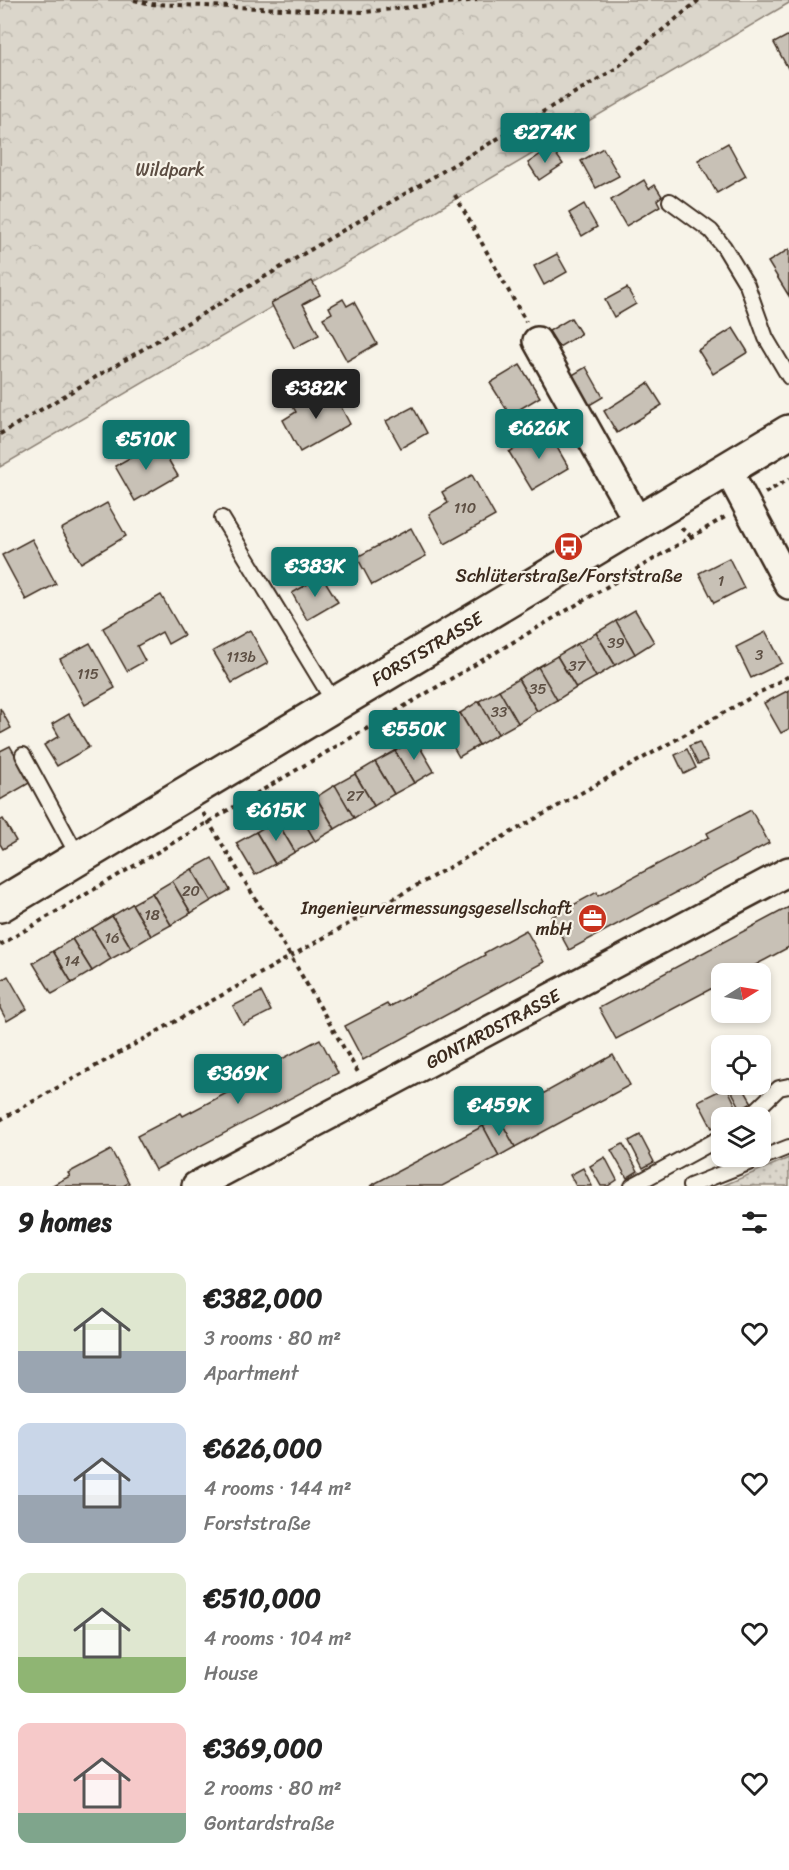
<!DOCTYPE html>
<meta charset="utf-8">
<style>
body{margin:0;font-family:Sriracha,sans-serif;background:#f6f6f6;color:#222;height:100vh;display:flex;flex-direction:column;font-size:22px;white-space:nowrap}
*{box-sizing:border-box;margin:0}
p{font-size:20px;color:#767676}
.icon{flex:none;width:33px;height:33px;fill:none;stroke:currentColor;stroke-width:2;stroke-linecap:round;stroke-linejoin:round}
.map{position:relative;height:1186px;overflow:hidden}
.details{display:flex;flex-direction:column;background:#fff;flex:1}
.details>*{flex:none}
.needle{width:39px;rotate:79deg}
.fabs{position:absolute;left:711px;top:963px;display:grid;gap:12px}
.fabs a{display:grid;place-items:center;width:60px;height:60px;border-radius:12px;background:#fff;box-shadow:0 3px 9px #0003;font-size:30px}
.price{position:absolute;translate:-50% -51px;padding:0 14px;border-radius:6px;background:#0f766e;color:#fff;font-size:20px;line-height:39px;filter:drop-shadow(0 2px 3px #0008)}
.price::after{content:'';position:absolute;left:50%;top:36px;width:18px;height:14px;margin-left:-9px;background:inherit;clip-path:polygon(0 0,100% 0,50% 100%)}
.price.on{background:#222;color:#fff}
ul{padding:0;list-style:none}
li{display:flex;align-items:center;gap:18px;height:150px;padding:0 18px}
li span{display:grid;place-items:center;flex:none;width:168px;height:120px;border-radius:12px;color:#555}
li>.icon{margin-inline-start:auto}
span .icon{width:72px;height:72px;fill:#fffc;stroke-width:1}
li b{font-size:26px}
h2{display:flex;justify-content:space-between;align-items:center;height:72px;padding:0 18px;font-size:26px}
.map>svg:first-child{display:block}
.forest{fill:url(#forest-crowns);stroke:#8b8074;stroke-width:1.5}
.garden{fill:url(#garden-dots);stroke:#8b8074;stroke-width:1.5}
.building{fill:#c8c1b6;stroke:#3b2a1e;stroke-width:1.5}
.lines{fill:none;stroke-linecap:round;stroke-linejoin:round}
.service-casing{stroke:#3b2a1e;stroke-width:18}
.minor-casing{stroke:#3b2a1e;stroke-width:32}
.tertiary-casing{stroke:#3b2a1e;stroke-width:38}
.path{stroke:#3b2a1e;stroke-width:4;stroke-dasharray:4.5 4.5;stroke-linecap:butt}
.service{stroke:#f7f3e8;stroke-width:14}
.minor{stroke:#f7f3e8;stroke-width:27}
.tertiary{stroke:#f7f3e8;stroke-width:33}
.labels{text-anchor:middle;stroke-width:4.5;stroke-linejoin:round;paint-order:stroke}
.number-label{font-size:15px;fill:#5e5044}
.park-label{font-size:18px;fill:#5b4c41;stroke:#f7f3e8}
.poi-label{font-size:18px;fill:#3b2a1e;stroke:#f7f3e8}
.street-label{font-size:18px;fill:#3b2a1e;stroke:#f7f3e8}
</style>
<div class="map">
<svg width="789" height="1186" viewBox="0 0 789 1186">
<defs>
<pattern id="forest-crowns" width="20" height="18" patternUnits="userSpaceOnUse" patternTransform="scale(1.5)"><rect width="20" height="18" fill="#dbd6cb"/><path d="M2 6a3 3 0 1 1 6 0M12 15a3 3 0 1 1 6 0" fill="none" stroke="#bdb8ae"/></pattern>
<pattern id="garden-dots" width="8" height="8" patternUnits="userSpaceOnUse" patternTransform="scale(1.5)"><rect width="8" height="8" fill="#dbd6cb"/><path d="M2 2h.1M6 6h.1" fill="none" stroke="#bdb8ae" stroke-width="1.8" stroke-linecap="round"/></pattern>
</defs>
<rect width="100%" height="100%" fill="#f7f3e8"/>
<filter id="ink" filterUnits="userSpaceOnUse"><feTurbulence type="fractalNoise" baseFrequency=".0167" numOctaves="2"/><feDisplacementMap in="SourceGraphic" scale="12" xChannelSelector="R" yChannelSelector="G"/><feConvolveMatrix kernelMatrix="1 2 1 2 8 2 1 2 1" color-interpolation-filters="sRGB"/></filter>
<g filter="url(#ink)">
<path class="forest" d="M0,0H789V3L0,467Z"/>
<path class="garden" d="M789,1158V1186H722Z"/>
<g class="building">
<path d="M789,35V70L774,43Z"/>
<path d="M728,143L746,176L717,193L698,160Z"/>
<path d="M551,147L563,164L539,180L528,163Z"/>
<path d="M603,148L619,176L596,188L581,161Z"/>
<path d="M644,180L649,189L655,185L662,196L657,200L660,206L626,226L611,200Z"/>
<path d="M584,204L597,227L582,236L569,213Z"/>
<path d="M789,249V296L768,262Z"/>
<path d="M557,254L567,272L544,285L534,266Z"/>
<path d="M312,281L320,295L303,304L319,335L294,348L271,303Z"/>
<path d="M627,288L636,304L614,317L605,300Z"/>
<path d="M343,299L347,306L354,302L377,344L347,361L323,318L332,313L329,307Z"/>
<path d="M571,318L581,334L559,347L549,331Z"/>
<path d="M733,328L748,352L713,374L698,350Z"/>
<path d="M520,365L540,397L510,415L490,383Z"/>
<path d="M586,367L603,397L586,407L569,377Z"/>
<path d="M648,383L662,405L617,433L604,411Z"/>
<path d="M332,390L350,424L300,452L283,420L296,412L292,405L317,392L319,397Z"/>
<path d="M413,407L427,433L401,448L386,421Z"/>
<path d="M547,430L569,468L532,490L509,452Z"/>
<path d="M158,442L178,476L135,501L115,466Z"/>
<path d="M472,475L495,516L445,544L429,514L448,503L442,492Z"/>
<path d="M107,503L126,536L81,563L61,529Z"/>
<path d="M411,528L426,556L372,585L357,557Z"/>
<path d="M32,539L56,584L26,600L2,555Z"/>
<path d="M729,558L744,588L714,603L699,573Z"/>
<path d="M322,576L338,602L307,620L292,593Z"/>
<path d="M161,595L184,635L168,644L162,632L137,646L145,661L127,671L103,628Z"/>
<path d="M635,610L654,642L635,654L616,621Z"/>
<path d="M616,621L635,654L615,665L596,633Z"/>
<path d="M250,630L268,663L232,683L213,651Z"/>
<path d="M766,632L782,663L751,678L736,647Z"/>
<path d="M596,633L615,665L596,677L577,644Z"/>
<path d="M90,643L115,688L85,705L60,659Z"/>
<path d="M577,644L596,677L576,688L557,656Z"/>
<path d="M557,656L576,688L557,700L538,667Z"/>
<path d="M538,667L557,700L537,711L518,679Z"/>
<path d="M518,679L537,711L518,723L499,690Z"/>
<path d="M499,690L518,723L498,734L479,701Z"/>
<path d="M789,690V729L781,733L764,703Z"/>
<path d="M479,701L498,734L479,745L460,713Z"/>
<path d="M0,708L11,728L0,734Z"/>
<path d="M460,713L479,745L459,757L440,724Z"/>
<path d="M69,714L89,747L57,766L44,745L59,736L52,724Z"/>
<path d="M415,739L434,771L414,783L395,751Z"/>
<path d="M699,742L708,760L698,764L689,746Z"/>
<path d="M10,746L31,782L0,800V751Z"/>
<path d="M687,749L696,768L684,774L675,755Z"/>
<path d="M395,751L414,783L394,794L375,762Z"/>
<path d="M375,762L394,794L374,806L355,774Z"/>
<path d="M355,774L374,806L354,818L335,785Z"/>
<path d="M335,785L354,818L335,829L316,797Z"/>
<path d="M316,797L335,829L315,841L296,808Z"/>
<path d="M296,808L315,841L295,852L276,820Z"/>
<path d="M751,810L769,843L569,950L551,917L597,892L598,896L709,837L707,833Z"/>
<path d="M3,819L16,841L3,849L0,844V821Z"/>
<path d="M276,820L295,852L275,864L256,832Z"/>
<path d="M256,832L275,864L255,875L236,843Z"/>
<path d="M212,858L230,890L211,901L192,869Z"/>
<path d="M192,869L211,901L191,913L172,881Z"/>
<path d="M172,881L191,913L171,925L152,893Z"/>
<path d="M152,893L171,925L151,936L132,904Z"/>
<path d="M132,904L151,936L131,948L112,916Z"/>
<path d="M789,907V947L739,974H722V983L616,1039L599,1008Z"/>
<path d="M112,916L131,948L111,959L92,928Z"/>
<path d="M92,928L111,959L92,971L72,939Z"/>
<path d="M526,930L544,962L363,1060L345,1026L387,1004L389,1007L485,955L484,953Z"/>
<path d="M72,939L92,971L72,983L53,951Z"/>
<path d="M53,951L72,983L52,994L33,963Z"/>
<path d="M8,976L27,1009L7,1021L0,1008V981Z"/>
<path d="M261,992L271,1011L243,1025L233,1006Z"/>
<path d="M320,1039L338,1073L155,1170L137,1136L181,1113L183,1116L278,1066L276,1062Z"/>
<path d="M613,1055L630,1085L515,1147L499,1118Z"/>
<path d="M728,1084H741L752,1103L741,1109Z"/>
<path d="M727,1087L740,1114L733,1118H722V1123L712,1128L698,1101Z"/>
<path d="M499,1118L515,1147L499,1156L483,1126Z"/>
<path d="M483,1126L499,1156L442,1186H370Z"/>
<path d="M640,1135L654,1162L643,1168L629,1141Z"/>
<path d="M623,1144L638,1171L627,1178L611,1150Z"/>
<path d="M111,1150L129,1183L123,1186H51L70,1176L68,1173Z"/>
<path d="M605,1157L617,1180L608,1186H601L590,1166Z"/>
<path d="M583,1168L592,1186H576L570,1175Z"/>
</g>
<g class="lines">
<defs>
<g id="service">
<path d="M670,201L711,231L724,247L747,285L766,338L789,377"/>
<path d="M222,518L335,704"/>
<path d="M23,755L79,858"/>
<path d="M748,1118L779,1088L789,1086"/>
<path d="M632,1186L722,1137"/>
<path d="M690,1186L789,1147"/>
</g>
<g id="minor">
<path d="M537,341L638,522"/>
<path d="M728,470L789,585"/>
<path d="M196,1186L789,871"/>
</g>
<path id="tertiary" d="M0,905L789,432"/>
</defs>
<use href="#service" class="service-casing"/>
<use href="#minor" class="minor-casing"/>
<use href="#tertiary" class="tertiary-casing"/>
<g class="path">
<path d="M134,0L152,4L365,12L477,0"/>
<path d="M455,195L526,322"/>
<path d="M0,434L615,69L699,0"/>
<path d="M765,493L789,479"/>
<path d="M681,528L692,537"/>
<path d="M203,813L291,957L359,1074"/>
<path d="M0,945L725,517"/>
<path d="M0,1120L789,676"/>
</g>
<use href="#service" class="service"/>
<use href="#minor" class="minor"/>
<use href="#tertiary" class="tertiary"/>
</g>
</g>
<defs>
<symbol id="bus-disc" viewBox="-11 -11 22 22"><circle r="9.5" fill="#c8321e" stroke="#f7f3e8"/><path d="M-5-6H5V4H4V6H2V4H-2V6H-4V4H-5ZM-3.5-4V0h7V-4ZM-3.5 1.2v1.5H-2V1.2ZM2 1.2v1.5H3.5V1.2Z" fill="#fff"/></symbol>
<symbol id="office-disc" viewBox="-11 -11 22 22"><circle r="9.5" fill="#c8321e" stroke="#f7f3e8"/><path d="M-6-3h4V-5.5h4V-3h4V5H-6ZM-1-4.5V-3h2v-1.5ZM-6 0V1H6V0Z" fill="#fff"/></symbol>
</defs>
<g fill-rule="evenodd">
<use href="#bus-disc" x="552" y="530" width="33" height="33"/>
<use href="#office-disc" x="576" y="902" width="33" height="33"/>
</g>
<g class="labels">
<g class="number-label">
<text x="465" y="513">110</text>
<text x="721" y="586">1</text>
<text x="616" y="648">39</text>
<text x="759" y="660">3</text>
<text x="241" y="662">113b</text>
<text x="577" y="671">37</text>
<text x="88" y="679">115</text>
<text x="538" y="694">35</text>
<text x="499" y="717">33</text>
<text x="355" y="801">27</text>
<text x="191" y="896">20</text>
<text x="152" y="920">18</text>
<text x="112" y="943">16</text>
<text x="72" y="966">14</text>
</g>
<g class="park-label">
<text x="170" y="176">Wildpark</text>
</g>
<g class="poi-label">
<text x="569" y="582">Schlüterstraße/Forststraße</text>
<text x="572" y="914" text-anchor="end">Ingenieurvermessungsgesellschaft<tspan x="572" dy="21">mbH</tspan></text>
</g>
<g class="street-label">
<text transform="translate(427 649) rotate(-31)" y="6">FORSTSTRASSE</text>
<text transform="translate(493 1029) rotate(-28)" y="6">GONTARDSTRASSE</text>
</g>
</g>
</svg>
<div class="fabs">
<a><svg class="needle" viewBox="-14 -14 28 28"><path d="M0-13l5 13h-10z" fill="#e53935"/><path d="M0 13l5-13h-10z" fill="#767676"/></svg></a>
<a><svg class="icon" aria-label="locate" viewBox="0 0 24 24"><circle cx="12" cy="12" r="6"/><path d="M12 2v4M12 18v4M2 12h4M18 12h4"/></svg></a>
<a><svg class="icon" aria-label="layers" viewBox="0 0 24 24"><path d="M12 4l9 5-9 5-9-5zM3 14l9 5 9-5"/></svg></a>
</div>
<b class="price" style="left:545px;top:164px">€274K</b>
<b class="price on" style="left:316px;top:420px">€382K</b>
<b class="price" style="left:539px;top:460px">€626K</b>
<b class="price" style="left:146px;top:471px">€510K</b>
<b class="price" style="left:315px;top:598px">€383K</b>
<b class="price" style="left:414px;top:761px">€550K</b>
<b class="price" style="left:276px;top:842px">€615K</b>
<b class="price" style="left:238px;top:1105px">€369K</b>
<b class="price" style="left:499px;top:1137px">€459K</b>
</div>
<section class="details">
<h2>9 homes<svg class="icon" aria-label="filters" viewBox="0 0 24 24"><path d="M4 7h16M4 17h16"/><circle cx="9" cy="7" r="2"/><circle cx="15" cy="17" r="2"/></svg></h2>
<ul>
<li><span style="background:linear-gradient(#dfe7d0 65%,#9aa5b1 0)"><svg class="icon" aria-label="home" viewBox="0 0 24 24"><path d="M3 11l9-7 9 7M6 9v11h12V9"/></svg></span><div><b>€382,000</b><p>3 rooms · 80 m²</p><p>Apartment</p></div><svg class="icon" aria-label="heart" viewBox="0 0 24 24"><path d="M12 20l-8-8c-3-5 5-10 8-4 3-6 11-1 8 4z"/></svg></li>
<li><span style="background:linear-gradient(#c9d6e8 60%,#9aa5b1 0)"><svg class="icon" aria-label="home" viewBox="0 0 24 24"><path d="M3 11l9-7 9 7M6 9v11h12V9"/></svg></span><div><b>€626,000</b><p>4 rooms · 144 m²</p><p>Forststraße</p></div><svg class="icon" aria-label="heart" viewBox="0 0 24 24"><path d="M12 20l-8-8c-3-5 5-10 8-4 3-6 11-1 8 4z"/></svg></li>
<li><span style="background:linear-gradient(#dfe7d0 70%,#8fb573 0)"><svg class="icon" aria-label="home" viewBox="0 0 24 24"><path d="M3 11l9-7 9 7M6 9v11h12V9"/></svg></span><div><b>€510,000</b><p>4 rooms · 104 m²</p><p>House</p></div><svg class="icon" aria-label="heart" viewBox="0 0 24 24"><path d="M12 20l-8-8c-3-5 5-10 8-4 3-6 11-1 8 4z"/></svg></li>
<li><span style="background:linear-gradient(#f6c9c9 75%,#7fa58c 0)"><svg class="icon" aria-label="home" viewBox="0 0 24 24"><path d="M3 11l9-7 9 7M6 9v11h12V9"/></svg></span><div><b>€369,000</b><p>2 rooms · 80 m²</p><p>Gontardstraße</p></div><svg class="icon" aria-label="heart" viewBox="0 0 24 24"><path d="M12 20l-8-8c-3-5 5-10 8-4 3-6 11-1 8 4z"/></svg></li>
</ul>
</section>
